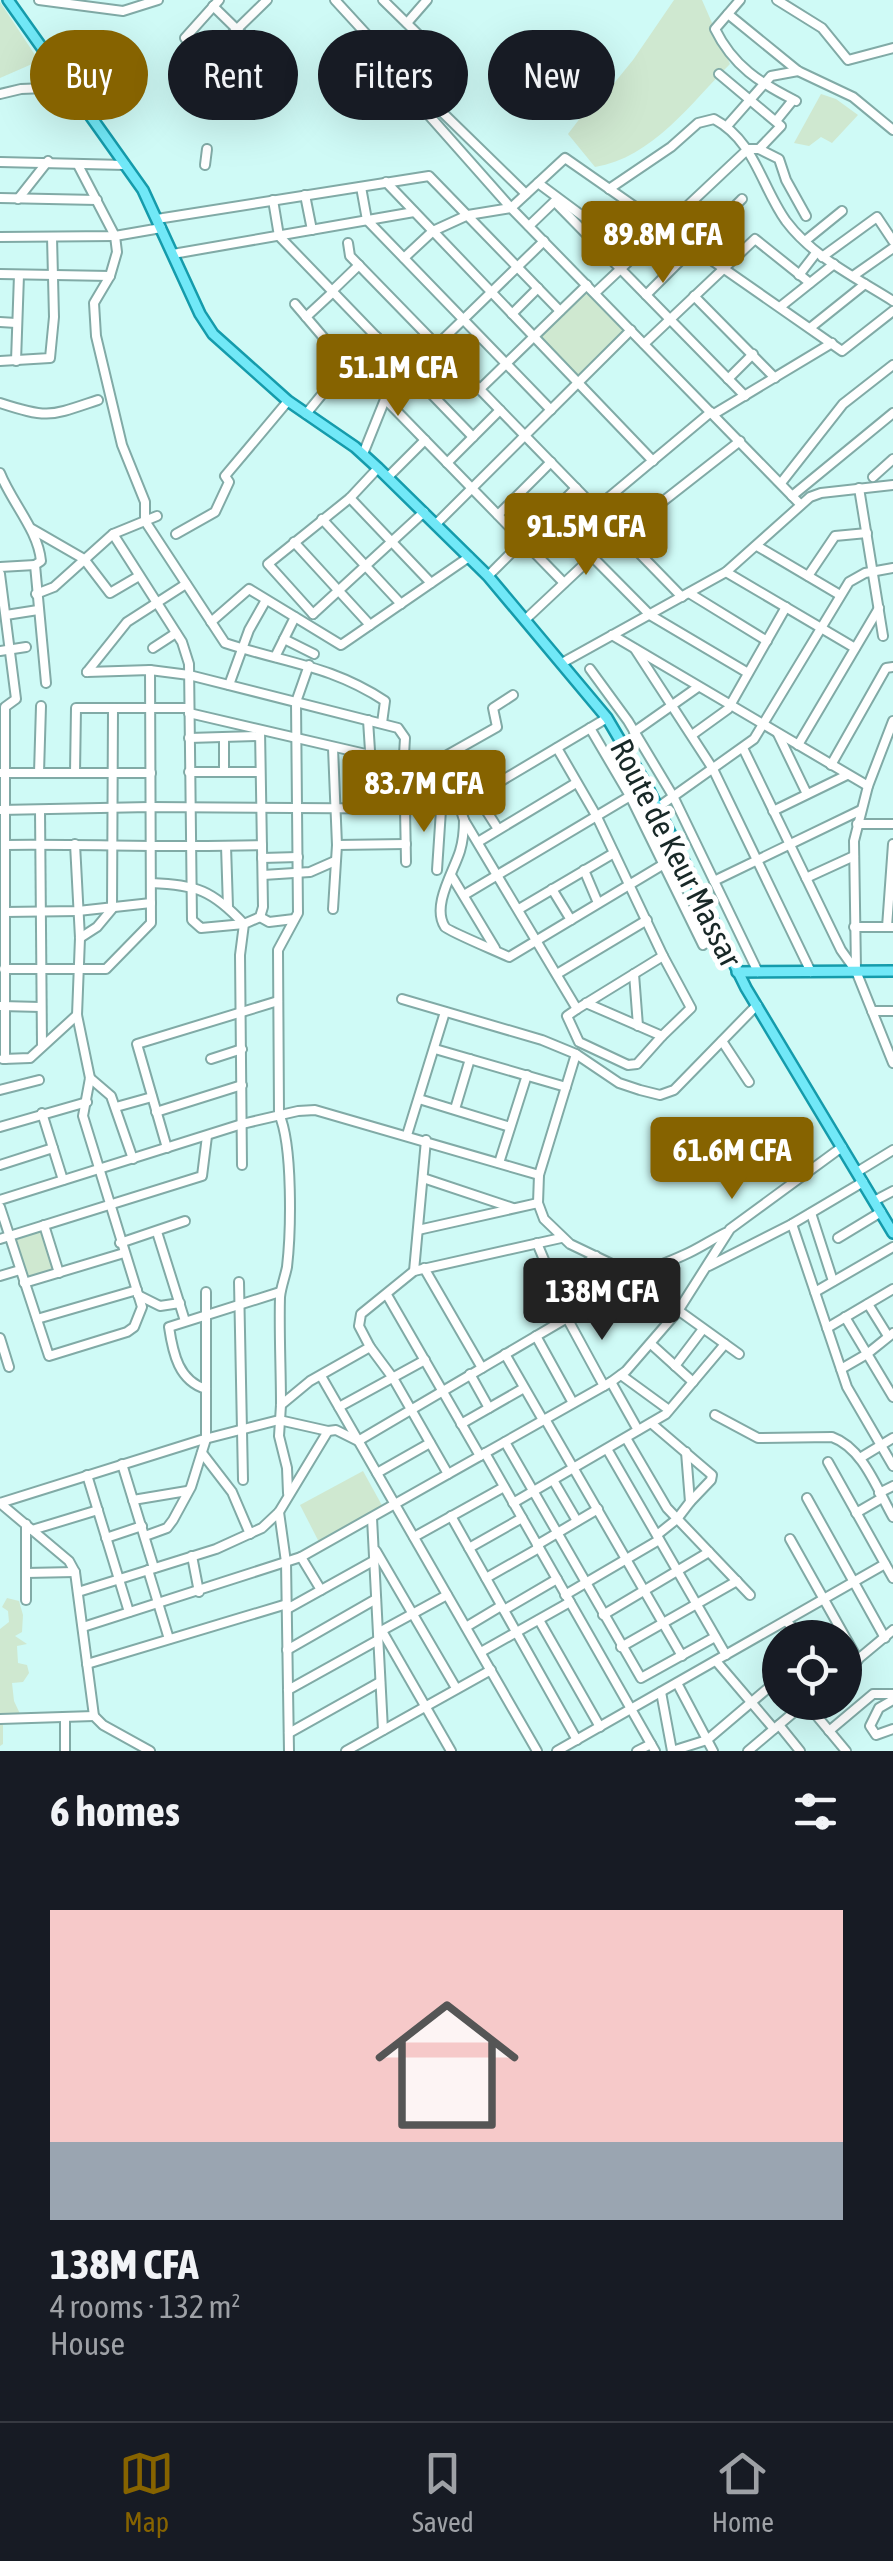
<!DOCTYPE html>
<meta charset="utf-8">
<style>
body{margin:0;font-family:"Asap Condensed",sans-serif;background:#20242c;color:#f1f3f6;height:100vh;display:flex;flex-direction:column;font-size:38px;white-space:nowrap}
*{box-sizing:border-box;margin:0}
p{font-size:32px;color:#9ea1a6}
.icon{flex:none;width:55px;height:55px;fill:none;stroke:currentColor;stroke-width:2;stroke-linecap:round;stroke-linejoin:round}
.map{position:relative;height:1751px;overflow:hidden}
.side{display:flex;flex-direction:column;background:#171b24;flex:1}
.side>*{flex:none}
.banner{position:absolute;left:30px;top:30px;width:835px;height:90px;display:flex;gap:20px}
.controls{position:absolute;left:762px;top:1620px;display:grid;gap:20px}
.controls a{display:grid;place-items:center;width:100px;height:100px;border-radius:50%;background:#171b24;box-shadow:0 10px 40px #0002;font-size:50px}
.price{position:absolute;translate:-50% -85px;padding:0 22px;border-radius:10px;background:#866300;color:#fff;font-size:32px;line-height:65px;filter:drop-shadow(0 2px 5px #0008)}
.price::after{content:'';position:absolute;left:50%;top:60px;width:30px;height:22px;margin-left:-15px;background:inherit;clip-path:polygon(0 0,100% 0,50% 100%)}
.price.selected{background:#222;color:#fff}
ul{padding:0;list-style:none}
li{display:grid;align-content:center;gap:20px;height:530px;padding:0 50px}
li+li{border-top:2px solid #363941}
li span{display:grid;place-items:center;height:310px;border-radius:0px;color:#555}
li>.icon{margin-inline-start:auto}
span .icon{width:180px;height:180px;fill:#fffc;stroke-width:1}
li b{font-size:42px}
h2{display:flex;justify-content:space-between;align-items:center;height:120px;padding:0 50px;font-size:42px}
.pill{padding:0 35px;border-radius:45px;background:#171b24;box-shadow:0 10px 40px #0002;font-size:35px;line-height:90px}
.pill.selected{background:#866300;color:#fff}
.dock{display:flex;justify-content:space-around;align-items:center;height:140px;border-top:2px solid #363941;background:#171b24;font-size:28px;color:#9ea1a6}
.dock a{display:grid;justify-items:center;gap:5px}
.dock .selected{color:#866300}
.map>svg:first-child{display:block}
.green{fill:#cfe8d0}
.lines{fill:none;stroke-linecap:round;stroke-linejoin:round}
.minor-casing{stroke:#81aaa6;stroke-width:12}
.major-casing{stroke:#159bab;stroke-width:14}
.minor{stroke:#fff;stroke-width:8}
.major{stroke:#71e8f7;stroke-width:9}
.labels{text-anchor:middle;stroke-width:10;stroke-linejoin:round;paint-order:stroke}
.street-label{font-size:32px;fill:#182827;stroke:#fff}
</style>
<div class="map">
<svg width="893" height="1751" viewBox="0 0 893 1751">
<rect width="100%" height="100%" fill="#cffaf6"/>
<g class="green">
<path d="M674,0H702L730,64C692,102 652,158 595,167L568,134L587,109L598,103L633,60Z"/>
<path d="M0,2L39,61L0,78Z"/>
<path d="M821,94L836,99L858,115L832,143L821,137L809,146L794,143Z"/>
<path d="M586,290L625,331L578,377L538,336Z"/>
<path d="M42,1228L57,1273L27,1282L13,1237Z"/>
<path d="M363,1471L384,1509L320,1544L300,1505Z"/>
<path d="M7,1598L19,1601L23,1615L22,1632L15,1636L27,1644L17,1646L18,1663L27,1665L29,1673L23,1682L12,1683L14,1701L21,1716L3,1720V1744L0,1746V1629L9,1622L8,1611L2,1607Z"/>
</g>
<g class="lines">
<defs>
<g id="minor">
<path d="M39,0L123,11L158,0"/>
<path d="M335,0L401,72L526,194"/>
<path d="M383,0L435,51"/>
<path d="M740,0L715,29C733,66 760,83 796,101"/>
<path d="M777,0L822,28L848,60L893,48"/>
<path d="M213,6L255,47"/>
<path d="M728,14L798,71L853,97L893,130"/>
<path d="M407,23L427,0"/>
<path d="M230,36L267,0"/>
<path d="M205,60L185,38L219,0"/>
<path d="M719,74L781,126L759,149"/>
<path d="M413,84L411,95L511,208L800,504"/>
<path d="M0,94L21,89L72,87"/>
<path d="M776,121L793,100"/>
<path d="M727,126L771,76L798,71"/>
<path d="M0,162L125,165"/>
<path d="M78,165L115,236L117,252L110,276L94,303L96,336L122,445L145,502V521L225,643C285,663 330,665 385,701L382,723"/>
<path d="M205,165L207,149"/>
<path d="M386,182L653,461"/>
<path d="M538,183L635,255"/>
<path d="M361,187L367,220L551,410"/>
<path d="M609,189L671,147L698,123L714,119C755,141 761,186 786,221C813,257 855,277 893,301"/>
<path d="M305,195L312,230"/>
<path d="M0,198L97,200"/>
<path d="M18,199L48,161"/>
<path d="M273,200L279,236L473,437"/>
<path d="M555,202L745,396"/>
<path d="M157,219L429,176L560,311"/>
<path d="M529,226L555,201"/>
<path d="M0,237L115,236L161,228"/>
<path d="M805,241L842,211"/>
<path d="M348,243L350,256L682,597"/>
<path d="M173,254L414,212"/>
<path d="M822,257L877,217L893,241"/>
<path d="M404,258L433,231L468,215L511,208L565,158L842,351L893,311"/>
<path d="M0,274L110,276"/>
<path d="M799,275L816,253"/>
<path d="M853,276L893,248"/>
<path d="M332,291L359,265"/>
<path d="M595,293L748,149H759L779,159L786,180L806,216"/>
<path d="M646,295L742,199"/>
<path d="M694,296L775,378"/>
<path d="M295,304L347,365"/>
<path d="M780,307L834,264"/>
<path d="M512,314L538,288"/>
<path d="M306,317L333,292"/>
<path d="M0,322L16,323"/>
<path d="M810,328L865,284"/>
<path d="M644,344L755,239L810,283"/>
<path d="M437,345L544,241"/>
<path d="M0,361L50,358L54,317L52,237"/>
<path d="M16,361L19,275"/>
<path d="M728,379L753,354"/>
<path d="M480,389L587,285"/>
<path d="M385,399L564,583"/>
<path d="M0,403C49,419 50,416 98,400"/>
<path d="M306,414L341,371L377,337"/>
<path d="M714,414L832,343"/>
<path d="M363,454L396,372L403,365"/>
<path d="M447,463L500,410"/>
<path d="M0,473C12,503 38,530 41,561L35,565L46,683"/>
<path d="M388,477L425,440"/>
<path d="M873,477L893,459"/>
<path d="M781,483L843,404L893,365"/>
<path d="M859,488L883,636"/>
<path d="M792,496L893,413"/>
<path d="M350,498L431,583"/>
<path d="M596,508L711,412"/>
<path d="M550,514L650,615L748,673"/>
<path d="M498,515L551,462"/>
<path d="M322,519L401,604"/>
<path d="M436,524L631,330"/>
<path d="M32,529L84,559L110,593L139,576"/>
<path d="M113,534L182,642L189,664L192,920L201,928L244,924"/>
<path d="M176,534L215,512L229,482L225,476L288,401"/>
<path d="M294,542L370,625"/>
<path d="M757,546L840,595"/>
<path d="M0,567L35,565"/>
<path d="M726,572L855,648"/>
<path d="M0,574L16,699L5,707V1059"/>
<path d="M488,576L576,488"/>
<path d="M808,576L835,536L867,533"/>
<path d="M689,593L767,641"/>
<path d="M36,594L54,587L113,534L157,516"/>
<path d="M313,614L268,564L350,498L378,468"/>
<path d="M313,614L424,512"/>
<path d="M6,615L38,610"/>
<path d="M526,619L592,557L740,441"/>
<path d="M211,622L249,589L341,645L469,557"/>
<path d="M612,635L868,786"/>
<path d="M284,639L314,654"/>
<path d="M153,648L176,633"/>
<path d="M635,649L713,769L811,972"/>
<path d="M0,651L26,647"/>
<path d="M275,657L295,617"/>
<path d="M562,663L726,572L810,497L821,493L893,485"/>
<path d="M590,669L628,721L673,796L758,972"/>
<path d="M87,672L150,670L189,675L398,728L405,738L403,772"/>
<path d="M87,672L127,622L186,584"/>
<path d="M229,685L249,630L266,600"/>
<path d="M189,713L370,755"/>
<path d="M368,720L371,766L369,808"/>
<path d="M590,728L630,796L703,945"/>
<path d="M634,732L698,687"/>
<path d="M778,734L807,794"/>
<path d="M692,735L728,709L786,607"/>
<path d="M189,738L260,736"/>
<path d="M798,745L879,608"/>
<path d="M333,748L337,845L333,909"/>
<path d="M743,748L841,950L856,971L893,1063"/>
<path d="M831,765L886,668L893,667"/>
<path d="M371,766C405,779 433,765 446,809"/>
<path d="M189,772H260"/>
<path d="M224,772V737"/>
<path d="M388,772L393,808"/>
<path d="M0,773H151"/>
<path d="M39,773L41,706"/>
<path d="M75,773L76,708H189"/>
<path d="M419,775L428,766L497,727L493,708L513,695"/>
<path d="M477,796L498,829"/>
<path d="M460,807L464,820L577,1009L663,956L597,817L557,748"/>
<path d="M405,808L406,862"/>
<path d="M657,808L754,739L849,582L865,573L893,568"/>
<path d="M0,810L150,807L454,809L607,718"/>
<path d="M40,810L42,1046"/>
<path d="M773,811L847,775"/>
<path d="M464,820C464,830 463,841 460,851C454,871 431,906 445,927C448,931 501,953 509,957L679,855"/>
<path d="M857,824H893"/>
<path d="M478,842L576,783"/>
<path d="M5,845C91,844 177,848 262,845"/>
<path d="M337,845L406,844"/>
<path d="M226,846L228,907"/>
<path d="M262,858L298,857"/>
<path d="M437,870L441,810"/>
<path d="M584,870L598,903"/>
<path d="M263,875L310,872L335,861"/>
<path d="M451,875L495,948"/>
<path d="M806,878L854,856"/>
<path d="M714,881L861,810"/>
<path d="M151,883C197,885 212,890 244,924"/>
<path d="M552,889L571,920"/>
<path d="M464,895L647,786"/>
<path d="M519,909L614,853"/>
<path d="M5,912L78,911L151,903"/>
<path d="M260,917L269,922L294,919"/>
<path d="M854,927H893"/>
<path d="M887,927L893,844"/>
<path d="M80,938L97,927L112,909L113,708"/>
<path d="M4,969H106L151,923L150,670"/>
<path d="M856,970L854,841L868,786L893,721"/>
<path d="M557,974L647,920"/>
<path d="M634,974L638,1026"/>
<path d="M402,999L542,1040L576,1054L619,1083L640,1090L660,1095L674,1090L757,1005"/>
<path d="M586,1003L662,1036L691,1008L663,956"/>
<path d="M1,1006L41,1007"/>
<path d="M577,1009L567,1016L579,1042L628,1065L637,1064L662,1036"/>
<path d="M872,1011H893"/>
<path d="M722,1041L749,1082"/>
<path d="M435,1049L566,1087"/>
<path d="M576,1054L539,1175L538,1203L544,1219L570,1244L618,1267L739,1354"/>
<path d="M3,1059L30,1058L77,1015"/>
<path d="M211,1059L242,1049"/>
<path d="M90,1078L111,1096L133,1159"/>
<path d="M0,1090L39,1080"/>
<path d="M419,1099L510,1127"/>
<path d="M116,1107L152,1097"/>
<path d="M455,1109L470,1059"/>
<path d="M156,1112L242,1085"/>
<path d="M42,1113L63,1180"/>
<path d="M0,1127L87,1102"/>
<path d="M407,1135L445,1012"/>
<path d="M167,1148L137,1044L278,1001"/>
<path d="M499,1163L527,1075"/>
<path d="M0,1165L53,1148"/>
<path d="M242,1165L240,955L244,924L260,917L263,907L260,730"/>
<path d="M857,1172L893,1150"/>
<path d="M423,1178L513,1208"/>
<path d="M0,1200L242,1124L298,1111L315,1110L539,1175"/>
<path d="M874,1201L893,1191"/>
<path d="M0,1207L49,1356L127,1332L134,1327L142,1307L83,1116L90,1078L77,1015L80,938L75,844"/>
<path d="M811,1213L833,1281"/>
<path d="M792,1224L847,1387L893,1466"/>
<path d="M44,1225L59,1273"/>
<path d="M418,1230L538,1203"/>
<path d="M157,1232L185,1321"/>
<path d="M838,1238L881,1212"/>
<path d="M0,1239L202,1176L207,1136"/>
<path d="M120,1243L185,1221"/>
<path d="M537,1243L555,1286"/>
<path d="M596,1256L555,1286L567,1318L604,1386"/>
<path d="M709,1266L792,1224L863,1182"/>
<path d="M424,1268L482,1368"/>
<path d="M414,1271L426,1140"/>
<path d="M0,1276L20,1270"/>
<path d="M239,1282L243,1480"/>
<path d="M24,1283L124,1253"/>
<path d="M815,1292L893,1247"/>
<path d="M138,1295L160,1306L180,1303"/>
<path d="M387,1295L480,1456"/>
<path d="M868,1304L888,1336"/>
<path d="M845,1317L893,1397"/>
<path d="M37,1319L137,1290"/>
<path d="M827,1328L893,1289"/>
<path d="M536,1336L573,1403"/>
<path d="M0,1338L9,1367"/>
<path d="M651,1344L693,1382"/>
<path d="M505,1354L543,1420"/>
<path d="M675,1366L703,1329"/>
<path d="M841,1369L867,1354L893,1333"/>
<path d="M470,1374L489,1408"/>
<path d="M621,1375L669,1410"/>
<path d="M321,1376L537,1751"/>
<path d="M611,1382L638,1430"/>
<path d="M206,1389C179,1381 173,1354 169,1327L280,1292"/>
<path d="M281,1405L310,1381L370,1347"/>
<path d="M339,1407L425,1360"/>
<path d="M715,1415L758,1438L832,1437C863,1448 877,1489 893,1517"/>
<path d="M545,1419L682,1656"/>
<path d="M651,1423L712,1475L711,1480L690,1502"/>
<path d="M461,1424L524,1388"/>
<path d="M626,1438L667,1508L750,1595"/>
<path d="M505,1442L641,1678L715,1637"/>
<path d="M607,1449L726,1655"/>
<path d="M202,1453L232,1492L250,1534"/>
<path d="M485,1453L655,1751"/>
<path d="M860,1458L893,1438"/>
<path d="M828,1462L893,1578"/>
<path d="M122,1464L154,1568"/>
<path d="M377,1473L430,1443"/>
<path d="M448,1474L393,1378L370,1347L359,1326L361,1314L414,1271L561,1238"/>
<path d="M87,1475L129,1612"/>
<path d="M553,1480L577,1521"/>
<path d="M288,1493L287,1468L279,1436L281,1405C281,1369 279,1333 280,1297C281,1287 285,1277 287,1267C291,1232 293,1145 279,1114L278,950L298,913L296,702L309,665"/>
<path d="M879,1493L893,1486"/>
<path d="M807,1498L885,1638"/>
<path d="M133,1500L187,1491"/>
<path d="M0,1503L201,1440L279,1420L328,1431"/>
<path d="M0,1503L69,1561L75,1572L94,1716L103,1725L150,1751"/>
<path d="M513,1503L666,1414L725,1344"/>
<path d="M279,1512L286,1562L289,1751"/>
<path d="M856,1513L882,1498"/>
<path d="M451,1516L577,1740"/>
<path d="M372,1518L383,1730"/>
<path d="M26,1524V1600"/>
<path d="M32,1530L98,1510"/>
<path d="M657,1535L677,1519L690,1502L686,1452"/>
<path d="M145,1536L167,1528L173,1520L191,1487L206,1439V1292"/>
<path d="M414,1537L504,1487"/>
<path d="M106,1538L142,1526"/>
<path d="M790,1539L858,1660"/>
<path d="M537,1545L598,1509"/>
<path d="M469,1548L522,1518"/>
<path d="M376,1551L456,1688"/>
<path d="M192,1556L199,1592"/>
<path d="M301,1557L321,1590"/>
<path d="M148,1570L169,1639"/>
<path d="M26,1573L75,1572"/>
<path d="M486,1578L539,1548"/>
<path d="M78,1592L216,1549L262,1528L279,1512L328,1431L336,1430L358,1441L567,1318C598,1284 643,1274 684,1255C698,1249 711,1240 725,1233"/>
<path d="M565,1595L659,1540"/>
<path d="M287,1609L375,1560"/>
<path d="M504,1610L557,1579"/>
<path d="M603,1615L709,1552"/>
<path d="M539,1620L600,1727"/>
<path d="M786,1621L803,1638"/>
<path d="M83,1627L301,1557L611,1382L626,1371L678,1311L730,1229L842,1147"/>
<path d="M466,1627L501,1606"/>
<path d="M381,1631L447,1595"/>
<path d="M382,1631L451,1751"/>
<path d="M621,1647L737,1581"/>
<path d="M287,1650L376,1599"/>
<path d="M481,1652L570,1602"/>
<path d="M716,1661L774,1729"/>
<path d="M87,1664L287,1604"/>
<path d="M845,1670L893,1630"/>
<path d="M677,1683L713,1751"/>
<path d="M288,1690L378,1640"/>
<path d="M661,1692L672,1751"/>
<path d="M893,1700L879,1708L870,1726L876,1735L893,1729"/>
<path d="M806,1703L846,1751"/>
<path d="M65,1717V1751"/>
<path d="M0,1719L94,1716"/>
<path d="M779,1725L800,1751"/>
<path d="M829,1731L873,1694H893"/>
<path d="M289,1733L380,1682"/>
<path d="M346,1751L491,1670"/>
<path d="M557,1751L885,1564"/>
<path d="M637,1751L651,1744"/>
<path d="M672,1751L707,1740L780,1678"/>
<path d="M748,1751L806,1702"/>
</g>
<g id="major">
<path d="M8,0L143,190L200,314L213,334L288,401L355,447L378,468L488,576L607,718L647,786L746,988L893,1233"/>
<path d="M737,972L893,971"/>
</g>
</defs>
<use href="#minor" class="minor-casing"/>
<use href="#major" class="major-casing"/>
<use href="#minor" class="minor"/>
<use href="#major" class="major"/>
</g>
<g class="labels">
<g class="street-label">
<text transform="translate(676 853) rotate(63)" y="11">Route de Keur Massar</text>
</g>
</g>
</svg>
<div class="controls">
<a><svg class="icon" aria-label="locate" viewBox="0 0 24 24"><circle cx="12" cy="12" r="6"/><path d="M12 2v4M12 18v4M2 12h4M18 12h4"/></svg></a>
</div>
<b class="price" style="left:663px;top:286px">89.8M CFA</b>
<b class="price" style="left:398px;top:419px">51.1M CFA</b>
<b class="price" style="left:586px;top:578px">91.5M CFA</b>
<b class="price" style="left:424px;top:835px">83.7M CFA</b>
<b class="price" style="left:732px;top:1202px">61.6M CFA</b>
<b class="price selected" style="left:602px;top:1343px">138M CFA</b>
<div class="banner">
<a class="pill selected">Buy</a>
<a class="pill">Rent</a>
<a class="pill">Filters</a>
<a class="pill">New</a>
</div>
</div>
<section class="side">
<h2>6 homes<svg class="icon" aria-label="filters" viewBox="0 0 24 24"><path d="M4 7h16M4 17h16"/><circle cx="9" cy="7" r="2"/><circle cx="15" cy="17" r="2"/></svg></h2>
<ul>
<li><span style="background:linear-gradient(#f6c9c9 75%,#9aa5b1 0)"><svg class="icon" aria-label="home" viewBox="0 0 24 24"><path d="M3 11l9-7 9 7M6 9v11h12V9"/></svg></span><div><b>138M CFA</b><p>4 rooms · 132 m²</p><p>House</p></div></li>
</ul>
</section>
<nav class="dock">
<a class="selected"><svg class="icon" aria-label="map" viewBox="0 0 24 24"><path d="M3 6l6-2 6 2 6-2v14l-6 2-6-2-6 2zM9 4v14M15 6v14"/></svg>Map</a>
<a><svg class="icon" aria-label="saved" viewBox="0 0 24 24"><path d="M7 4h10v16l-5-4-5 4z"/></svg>Saved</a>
<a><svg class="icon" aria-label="home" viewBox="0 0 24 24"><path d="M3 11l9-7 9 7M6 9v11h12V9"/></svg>Home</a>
</nav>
